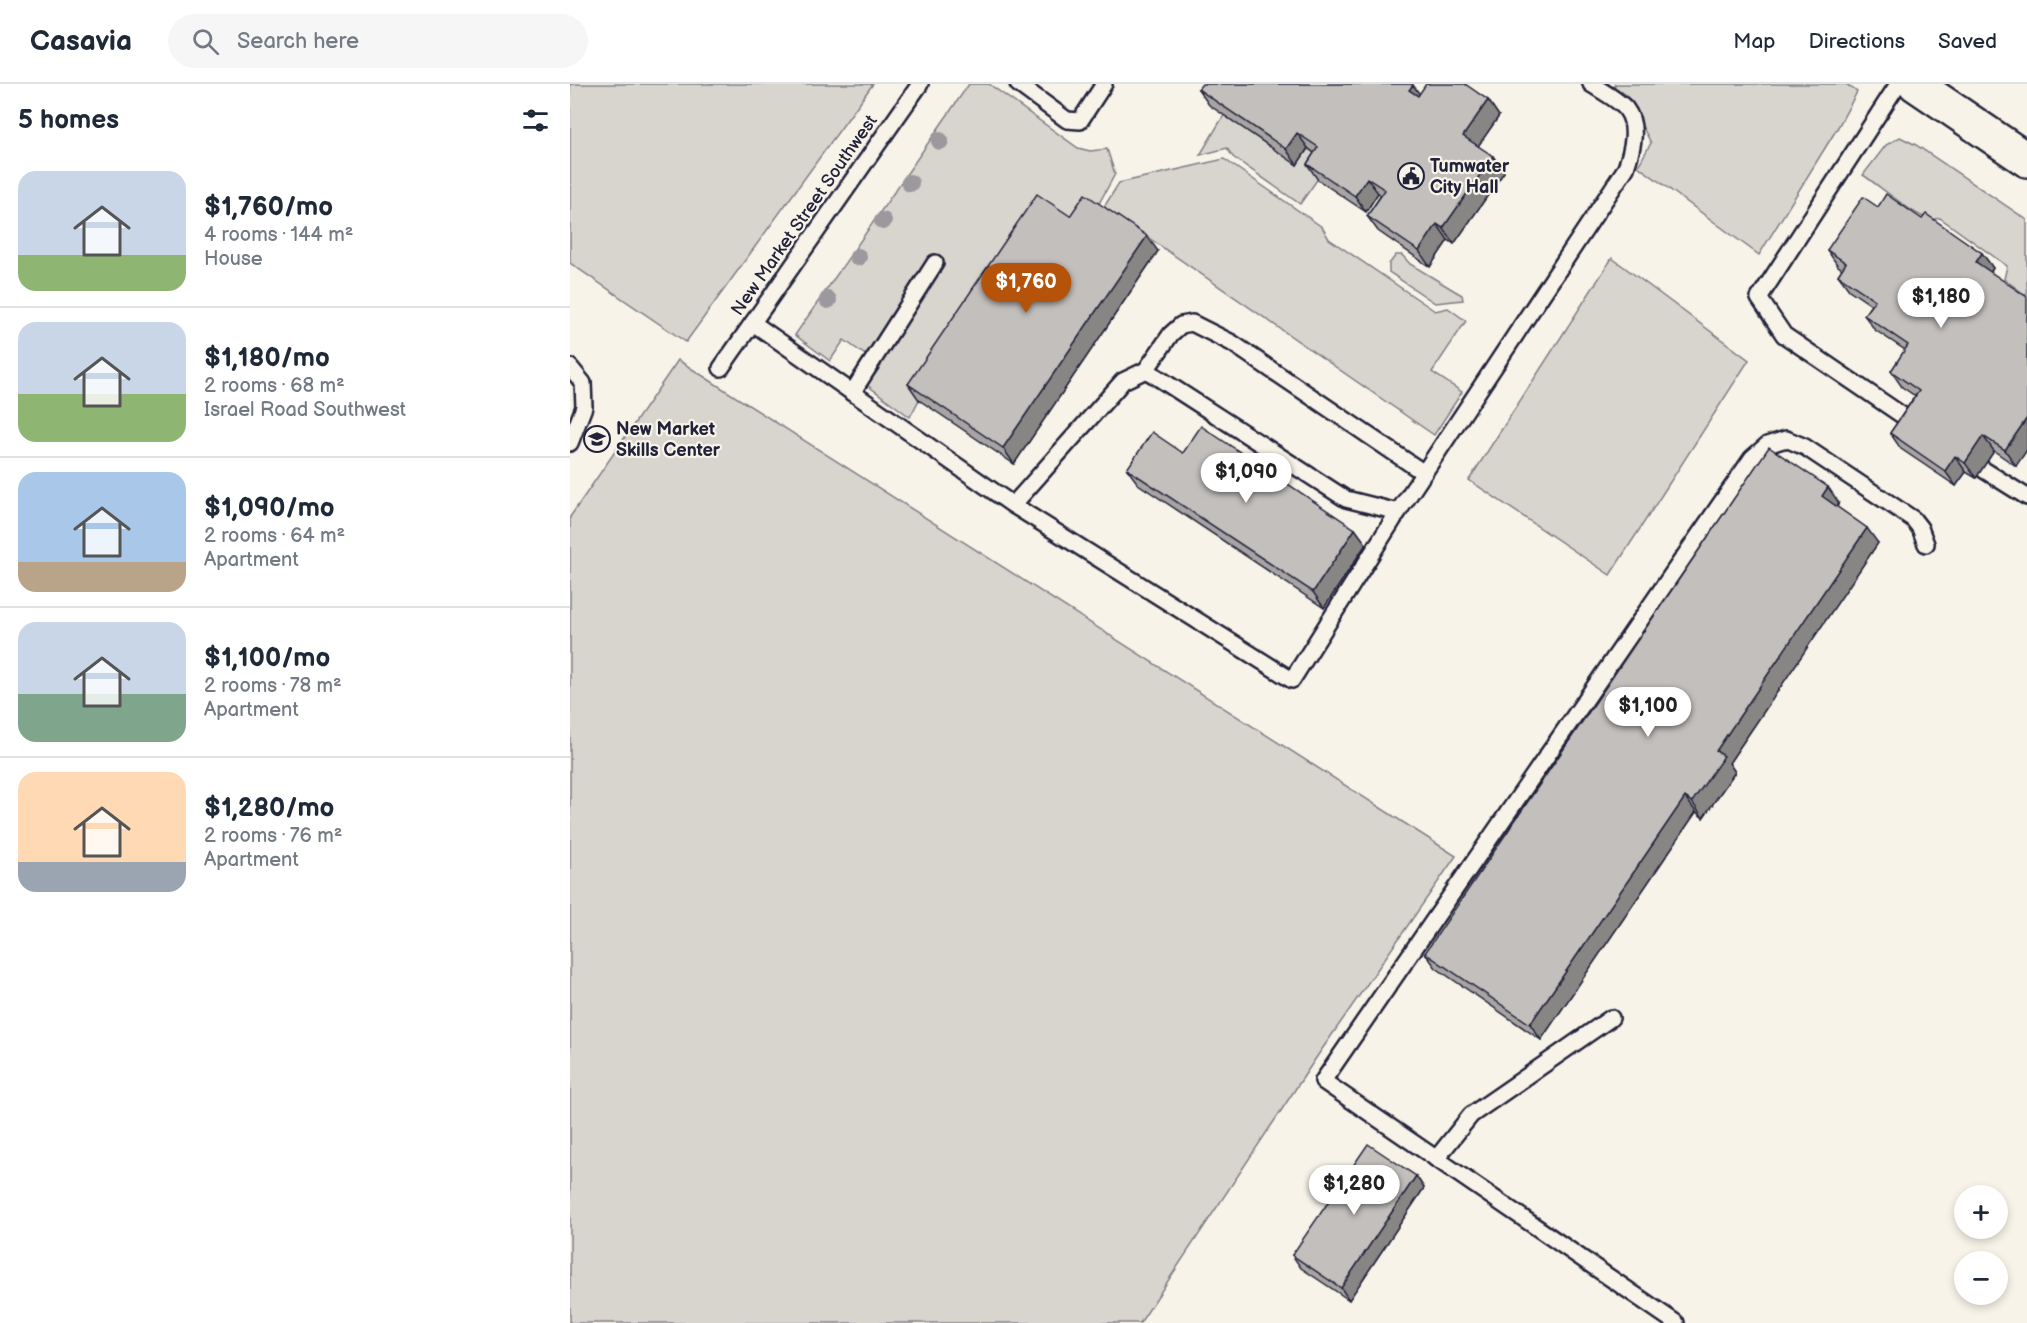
<!DOCTYPE html>
<meta charset="utf-8">
<style>
body{margin:0;font-family:"Balsamiq Sans",sans-serif;background:#f6f6f7;color:#1f2937;height:100vh;display:flex;flex-direction:column;font-size:22px;white-space:nowrap}
*{box-sizing:border-box;margin:0}
p{font-size:20px;color:#747a83}
.icon{flex:none;width:33px;height:33px;fill:none;stroke:currentColor;stroke-width:2;stroke-linecap:round;stroke-linejoin:round}
.map{position:relative;flex:1;overflow:hidden}
.panel{display:flex;flex-direction:column;background:#fff;width:570px}
.panel>*{flex:none}
.tools{position:absolute;left:1384px;top:1101px;display:grid;gap:12px}
.tools a{display:grid;place-items:center;width:54px;height:54px;border-radius:50%;background:#fff;box-shadow:0 3px 9px #0003;font-size:30px}
.price{position:absolute;translate:-50% -51px;padding:0 14px;border-radius:21px;background:#fff;color:#222;font-size:20px;line-height:39px;filter:drop-shadow(0 2px 3px #0008)}
.price::after{content:'';position:absolute;left:50%;top:36px;width:18px;height:14px;margin-left:-9px;background:inherit;clip-path:polygon(0 0,100% 0,50% 100%)}
.price.selected{background:#b45309;color:#fff}
ul{padding:0;list-style:none}
li{display:flex;align-items:center;gap:18px;height:150px;padding:0 18px}
li+li{border-top:2px solid #e0e1e3}
li span{display:grid;place-items:center;flex:none;width:168px;height:120px;border-radius:18px;color:#555}
li>.icon{margin-inline-start:auto}
span .icon{width:72px;height:72px;fill:#fffc;stroke-width:1}
li b{font-size:26px}
h2{display:flex;justify-content:space-between;align-items:center;height:72px;padding:0 18px;font-size:26px}
header{display:flex;align-items:center;gap:36px;box-sizing:border-box;height:84px;padding:0 30px;background:#fff;border-bottom:2px solid #e0e1e3}
header strong{font-size:28px}
nav{display:flex;gap:33px;margin-inline-start:auto;font-size:21px}
.search{width:420px;height:54px;background:#f6f6f7;display:flex;align-items:center;gap:15px;box-sizing:border-box;padding:0 21px;border-radius:33px;color:#747a83;font-size:22px}
main{display:flex;flex:1;min-height:0}
.map>svg:first-child{display:block}
.green{fill:#d8d5cf;stroke:#7d7c85;stroke-width:1.5}
.lines{fill:none;stroke-linecap:round;stroke-linejoin:round}
.lane-casing{stroke:#22223b;stroke-width:20}
.secondary-casing{stroke:#22223b;stroke-width:38}
.lane{stroke:#f7f3e8;stroke-width:15}
.secondary{stroke:#f7f3e8;stroke-width:33}
.tree{fill:#9b999d}
.wall{fill:#a7a4a3;stroke:#22223b;stroke-width:1.5}
.shaded-wall{fill:#888684;stroke:#22223b;stroke-width:1.5}
.building{fill:#c2bfbd;stroke:#22223b;stroke-width:1.5}
.labels{text-anchor:middle;stroke-width:4.5;stroke-linejoin:round;paint-order:stroke}
.poi-label{font-size:18px;font-weight:bold;fill:#22223b;stroke:#f7f3e8;text-anchor:start}
.street-label{font-size:18px;fill:#22223b;stroke:#f7f3e8}
</style>
<header>
<strong>Casavia</strong>
<div class="search"><svg class="icon" aria-label="search" viewBox="0 0 24 24"><circle cx="10" cy="10" r="6"/><path d="M15 15l6 6"/></svg>Search here</div>
<nav><a>Map</a><a>Directions</a><a>Saved</a></nav>
</header>
<main>
<section class="panel">
<h2>5 homes<svg class="icon" aria-label="filters" viewBox="0 0 24 24"><path d="M4 7h16M4 17h16"/><circle cx="9" cy="7" r="2"/><circle cx="15" cy="17" r="2"/></svg></h2>
<ul>
<li><span style="background:linear-gradient(#c9d6e8 70%,#8fb573 0)"><svg class="icon" aria-label="home" viewBox="0 0 24 24"><path d="M3 11l9-7 9 7M6 9v11h12V9"/></svg></span><div><b>$1,760/mo</b><p>4 rooms · 144 m²</p><p>House</p></div></li>
<li><span style="background:linear-gradient(#c9d6e8 60%,#8fb573 0)"><svg class="icon" aria-label="home" viewBox="0 0 24 24"><path d="M3 11l9-7 9 7M6 9v11h12V9"/></svg></span><div><b>$1,180/mo</b><p>2 rooms · 68 m²</p><p>Israel Road Southwest</p></div></li>
<li><span style="background:linear-gradient(#a9c7e8 75%,#b9a48a 0)"><svg class="icon" aria-label="home" viewBox="0 0 24 24"><path d="M3 11l9-7 9 7M6 9v11h12V9"/></svg></span><div><b>$1,090/mo</b><p>2 rooms · 64 m²</p><p>Apartment</p></div></li>
<li><span style="background:linear-gradient(#c9d6e8 60%,#7fa58c 0)"><svg class="icon" aria-label="home" viewBox="0 0 24 24"><path d="M3 11l9-7 9 7M6 9v11h12V9"/></svg></span><div><b>$1,100/mo</b><p>2 rooms · 78 m²</p><p>Apartment</p></div></li>
<li><span style="background:linear-gradient(#ffd9b3 75%,#9aa5b1 0)"><svg class="icon" aria-label="home" viewBox="0 0 24 24"><path d="M3 11l9-7 9 7M6 9v11h12V9"/></svg></span><div><b>$1,280/mo</b><p>2 rooms · 76 m²</p><p>Apartment</p></div></li>
</ul>
</section>
<div class="map">
<svg width="1457" height="1239" viewBox="0 0 1457 1239">
<rect width="100%" height="100%" fill="#f7f3e8"/>
<filter id="ink" filterUnits="userSpaceOnUse"><feTurbulence type="fractalNoise" baseFrequency=".0167" numOctaves="2"/><feDisplacementMap in="SourceGraphic" scale="12" xChannelSelector="R" yChannelSelector="G"/><feConvolveMatrix kernelMatrix="1 2 1 2 8 2 1 2 1" color-interpolation-filters="sRGB"/></filter>
<g filter="url(#ink)">
<g class="green">
<path d="M0,0H303L116,258L0,179Z"/>
<path d="M399,0H419L508,64L520,67L537,65L545,90L526,125L349,316L340,333L297,301L311,282L274,256L260,277L225,251Z"/>
<path d="M1045,0H1276L1287,8L1268,43L1189,171L1068,82L1081,59L1056,11L1044,2Z"/>
<path d="M654,31L727,80L738,65L759,79L730,120L663,73L657,64L630,71Z"/>
<path d="M1330,53L1346,61L1457,136V212L1434,195L1437,182L1370,134C1367,134 1363,136 1360,135C1347,134 1307,100 1293,91L1316,61Z"/>
<path d="M654,75L752,143L759,155L865,227L878,224L896,237L862,288L892,308L864,351L534,123L549,99Z"/>
<path d="M826,171H832L840,180L885,207L892,211L893,216L865,219L819,188V180Z"/>
<path d="M1042,174L1179,276L1040,491L899,396Z"/>
<path d="M108,276L886,772L748,971L570,1239H0V433Z"/>
</g>
<g class="lines">
<defs>
<g id="lane">
<path d="M448,0L497,36L510,37L534,0"/>
<path d="M1328,0L1189,214L1214,251L1342,338"/>
<path d="M183,239L443,421L722,596L828,428L1056,84C1062,66 1069,42 1056,25C1050,17 1030,6 1021,0"/>
<path d="M0,283L13,299L14,323L0,359"/>
<path d="M151,284L350,0"/>
<path d="M576,286L776,415L828,428"/>
<path d="M282,309L365,179"/>
<path d="M1414,386L1457,413"/>
<path d="M443,421L553,297L576,286L601,250L611,241L622,239L662,259L854,389"/>
<path d="M866,1075L901,1031L1041,934"/>
<path d="M1106,1239L753,997L1182,374L1197,361L1216,355L1235,363L1343,435L1350,444L1356,460"/>
</g>
<path id="secondary" d="M1345,0L1457,76"/>
</defs>
<use href="#lane" class="lane-casing"/>
<use href="#secondary" class="secondary-casing"/>
<use href="#lane" class="lane"/>
<use href="#secondary" class="secondary"/>
</g>
<g class="tree">
<circle cx="370" cy="57" r="9"/>
<circle cx="340" cy="99" r="9"/>
<circle cx="313" cy="137" r="9"/>
<circle cx="288" cy="173" r="9"/>
<circle cx="258" cy="216" r="9"/>
</g>
<g class="wall">
<path d="M628,5L850,10L918,16L929,32L908,62L934,88L884,160L878,156L860,183L808,147L797,132L811,111L808,109L796,128L748,96L737,80L744,69L738,64L727,81L639,21Z"/>
<path d="M1308,123L1352,135L1412,169L1423,184L1421,188L1446,382L1424,367L1406,394L1396,388L1386,402L1331,365L1320,349L1345,312L1332,303L1321,287L1335,266L1305,246L1294,231L1301,221L1279,206L1268,191L1272,185L1268,182L1257,166Z"/>
<path d="M500,132L588,167L444,380L349,316L338,300Z"/>
<path d="M557,385L785,445L796,460L754,524L568,400Z"/>
<path d="M1269,419L1267,423L1308,459L1159,679L1165,688L1133,734L1126,728L971,956L866,884L855,869Z"/>
<path d="M846,1092L854,1104L779,1216L731,1184L722,1171Z"/>
</g>
<g class="shaded-wall">
<path d="M843,1L854,16L839,6Z"/>
<path d="M918,16L929,32L904,68L893,52Z"/>
<path d="M727,49L738,64L727,81L716,65Z"/>
<path d="M923,72L934,88L884,160L873,144Z"/>
<path d="M797,94L808,109L796,128L785,112Z"/>
<path d="M867,140L878,156L860,183L849,167Z"/>
<path d="M577,152L588,167L444,380L433,364Z"/>
<path d="M1412,169L1423,184L1417,194L1406,178Z"/>
<path d="M1457,334V366L1446,382L1435,366Z"/>
<path d="M1413,352L1424,367L1406,394L1395,379Z"/>
<path d="M1385,372L1396,388L1386,402L1375,387Z"/>
<path d="M1258,403L1269,419L1263,428L1252,412Z"/>
<path d="M1297,444L1308,459L1159,679L1165,688L1133,734L1122,718L1146,667Z"/>
<path d="M785,445L796,460L754,524L743,508Z"/>
<path d="M1115,713L1126,728L971,956L960,940Z"/>
<path d="M846,1092L854,1104L779,1216L771,1204Z"/>
</g>
<g class="building">
<path d="M632,0H842L843,1L839,6L848,12L856,0H895L918,16L893,52L923,72L873,144L867,140L849,167L797,132L815,106L797,94L785,112L737,80L748,63L727,49L716,65L628,5Z"/>
<path d="M467,110L500,132L515,110L577,152L433,364L338,300Z"/>
<path d="M1316,110L1352,135L1356,130L1412,169L1406,178L1457,213V334L1435,366L1413,352L1395,379L1385,372L1375,387L1320,349L1349,307L1321,287L1338,261L1294,231L1305,216L1268,191L1276,179L1257,166L1293,113L1308,123Z"/>
<path d="M631,342L785,445L743,508L557,385L582,348L613,369Z"/>
<path d="M1199,363L1258,403L1252,412L1297,444L1146,667L1154,672L1122,718L1115,713L960,940L855,869Z"/>
<path d="M798,1060L846,1092L771,1204L722,1171Z"/>
</g>
</g>
<defs>
<symbol id="civic-ring" viewBox="-11 -11 22 22"><circle r="9.5" fill="#f7f3e8" stroke="#22223b" stroke-width="1.5"/><path d="M-.6-6.5H3V-4.5H.6V-3L4-1V1h2V6H-6V1h2V-1L-.6-3ZM-1.2 2.5V6h2.4V2.5Z" fill="#22223b"/></symbol>
<symbol id="school-ring" viewBox="-11 -11 22 22"><circle r="9.5" fill="#f7f3e8" stroke="#22223b" stroke-width="1.5"/><path d="M0-5L7-2L0 1L-7-2ZM-4 1L0 2.5L4 1V4Q0 6-4 4Z" fill="#22223b"/></symbol>
</defs>
<g fill-rule="evenodd">
<use href="#civic-ring" x="826" y="77" width="30" height="30"/>
<use href="#school-ring" x="12" y="340" width="30" height="30"/>
</g>
<g class="labels">
<g class="poi-label">
<text x="860" y="88">Tumwater<tspan x="860" dy="21">City Hall</tspan></text>
<text x="46" y="351">New Market<tspan x="46" dy="21">Skills Center</tspan></text>
</g>
<g class="street-label">
<text transform="translate(234 131) rotate(-55)" y="6">New Market Street Southwest</text>
</g>
</g>
</svg>
<div class="tools">
<a>+</a>
<a>−</a>
</div>
<b class="price selected" style="left:456px;top:230px">$1,760</b>
<b class="price" style="left:1371px;top:245px">$1,180</b>
<b class="price" style="left:676px;top:420px">$1,090</b>
<b class="price" style="left:1078px;top:654px">$1,100</b>
<b class="price" style="left:784px;top:1132px">$1,280</b>
</div>
</main>
